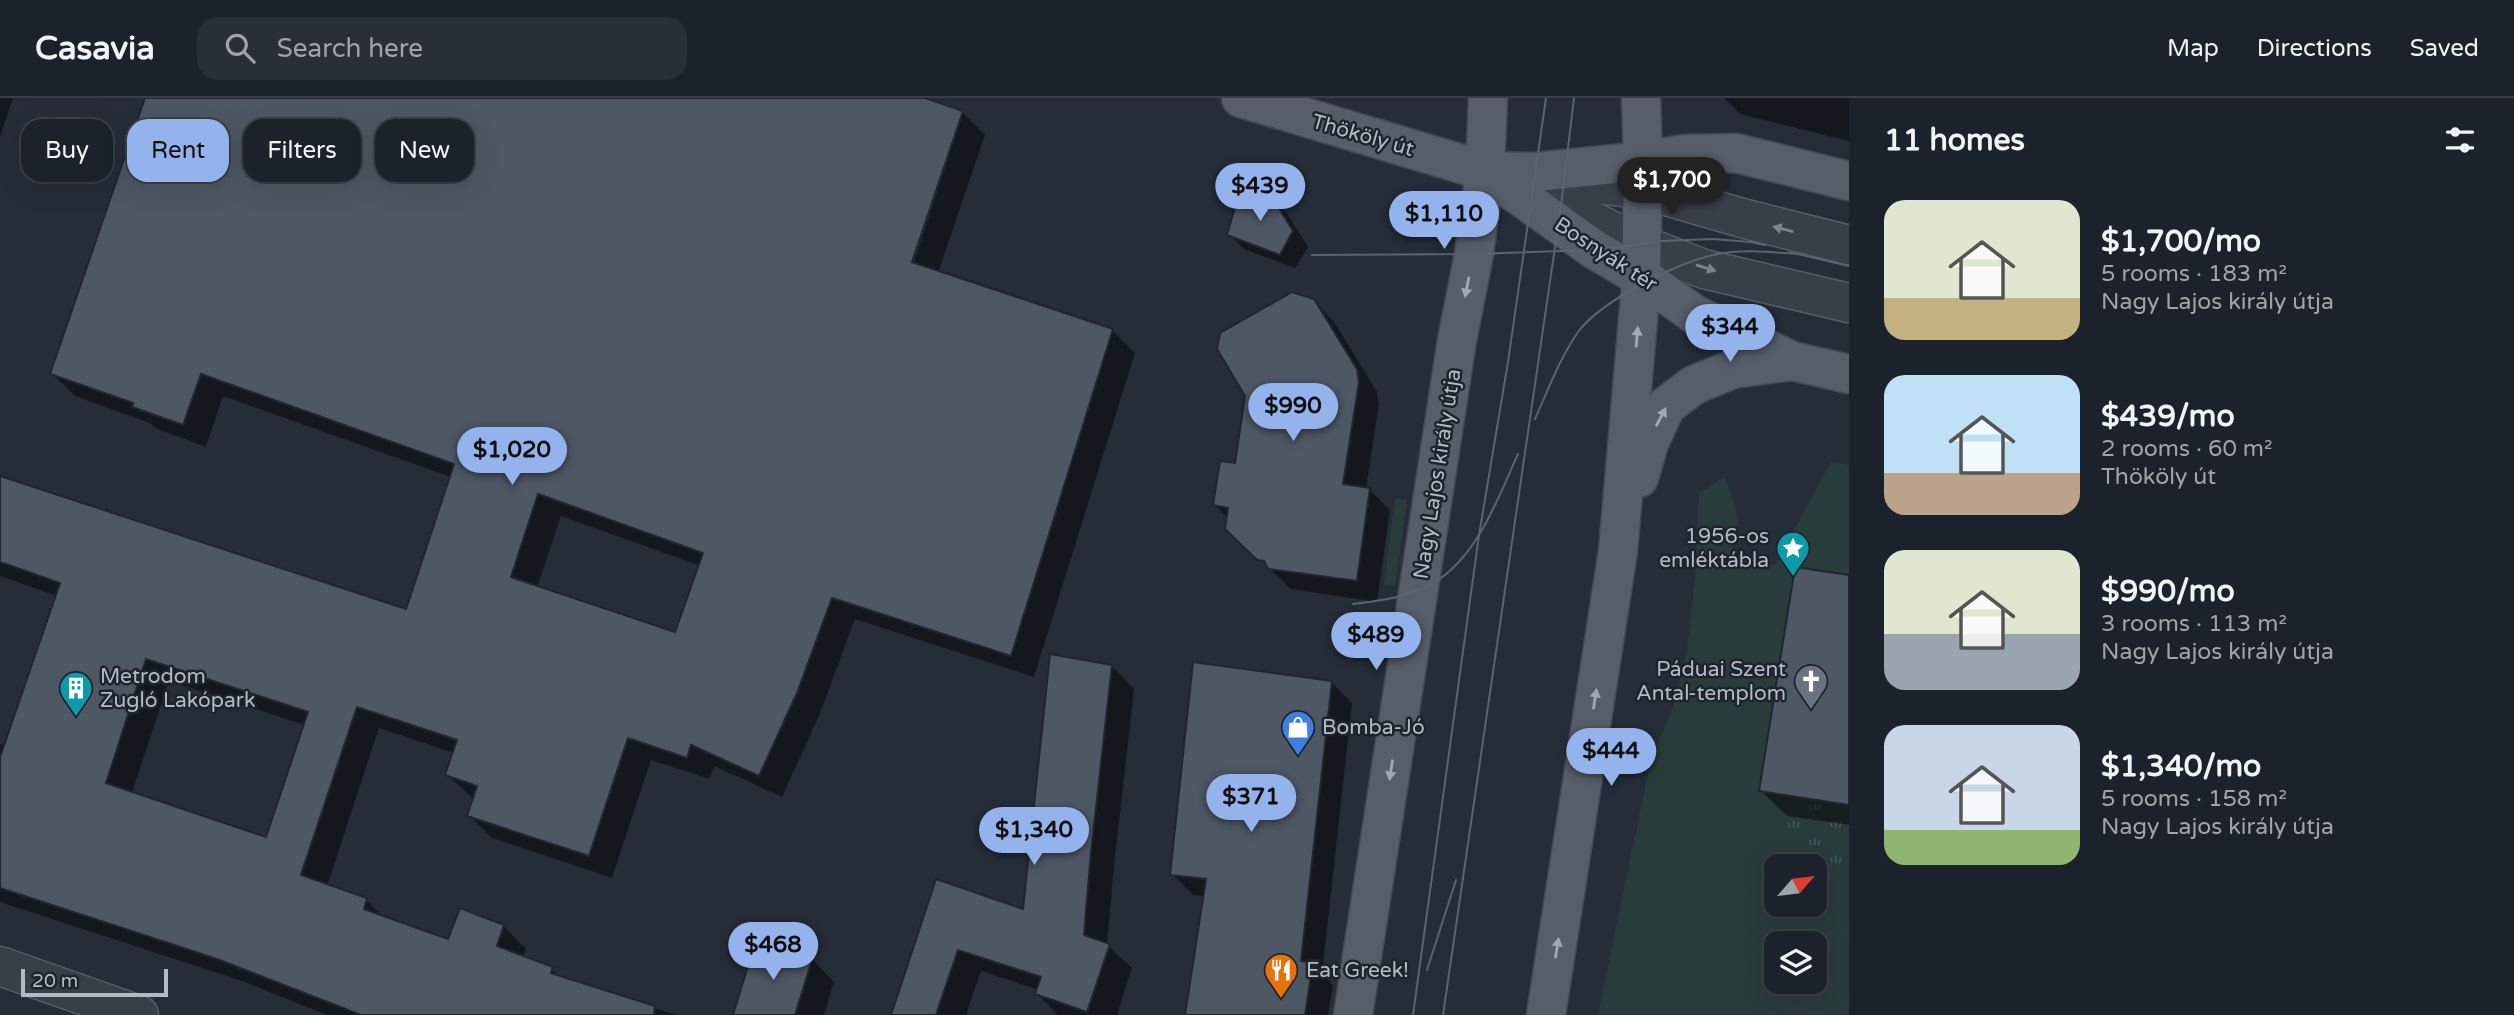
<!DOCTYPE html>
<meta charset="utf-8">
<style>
body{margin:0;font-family:"Varela Round",sans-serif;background:#292f37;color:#f1f3f6;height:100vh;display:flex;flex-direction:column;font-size:26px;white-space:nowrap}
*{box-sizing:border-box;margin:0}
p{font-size:23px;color:#a0a4a9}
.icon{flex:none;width:38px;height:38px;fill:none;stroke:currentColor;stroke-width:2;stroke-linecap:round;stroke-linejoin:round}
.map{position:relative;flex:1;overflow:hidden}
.drawer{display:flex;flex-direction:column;background:#1c222b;width:665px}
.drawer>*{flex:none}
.top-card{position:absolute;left:21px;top:21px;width:665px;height:63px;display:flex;gap:14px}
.needle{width:46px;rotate:62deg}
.controls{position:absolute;left:1764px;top:756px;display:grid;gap:14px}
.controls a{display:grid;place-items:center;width:63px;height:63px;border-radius:14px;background:#1c222b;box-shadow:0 7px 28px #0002,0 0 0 2px #3a3f47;font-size:35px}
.scale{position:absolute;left:21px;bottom:18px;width:147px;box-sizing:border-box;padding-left:7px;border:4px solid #b4bac5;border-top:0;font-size:19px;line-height:24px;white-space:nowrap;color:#b4bac5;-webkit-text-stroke:5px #1e242e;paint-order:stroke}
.price{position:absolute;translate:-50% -60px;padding:0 16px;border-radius:24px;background:#94b2eb;color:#111;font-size:23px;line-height:46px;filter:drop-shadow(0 2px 4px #0008)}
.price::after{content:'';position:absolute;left:50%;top:42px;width:21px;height:16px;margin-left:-10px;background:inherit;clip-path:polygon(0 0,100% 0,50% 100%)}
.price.selected{background:#222;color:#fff}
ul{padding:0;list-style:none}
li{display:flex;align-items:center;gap:21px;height:175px;padding:0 35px}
li span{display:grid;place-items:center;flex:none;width:196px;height:140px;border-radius:21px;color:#555}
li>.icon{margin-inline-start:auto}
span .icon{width:84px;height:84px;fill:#fffc;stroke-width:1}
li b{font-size:30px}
h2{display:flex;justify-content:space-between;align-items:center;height:84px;padding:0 35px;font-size:30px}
.tag{padding:0 24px;border-radius:21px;background:#1c222b;box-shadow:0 7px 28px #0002,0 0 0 2px #3a3f47;font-size:24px;line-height:63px}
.tag.selected{background:#94b2eb;color:#111}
header{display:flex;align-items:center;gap:42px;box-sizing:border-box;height:98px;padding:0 35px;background:#1c222b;border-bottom:2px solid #3a3f47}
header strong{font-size:33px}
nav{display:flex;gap:38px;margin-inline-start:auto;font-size:24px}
.search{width:490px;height:63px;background:#292f37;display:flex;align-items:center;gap:18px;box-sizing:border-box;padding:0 24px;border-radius:21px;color:#a0a4a9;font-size:26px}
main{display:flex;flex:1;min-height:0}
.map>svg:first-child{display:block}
.grass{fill:#2a3b3c;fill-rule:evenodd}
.park{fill:url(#park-tufts)}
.shadow{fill:#0007;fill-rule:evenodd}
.building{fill:#4e5764;stroke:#202630;stroke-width:2;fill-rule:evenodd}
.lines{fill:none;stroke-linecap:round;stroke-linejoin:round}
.minor-casing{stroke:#575d67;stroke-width:41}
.major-casing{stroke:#424852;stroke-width:41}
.minor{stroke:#393f49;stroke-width:38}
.major{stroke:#575e69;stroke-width:38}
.tram{stroke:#5c6370;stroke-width:2}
.oneway{fill:#7d838d}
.oneway2{fill:#a1a8b3}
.labels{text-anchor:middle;stroke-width:5;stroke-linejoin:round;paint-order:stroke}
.street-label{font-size:21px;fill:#b4bac5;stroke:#1e242e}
.poi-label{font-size:21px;fill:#b4bac5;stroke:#1e242e;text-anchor:start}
</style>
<header>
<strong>Casavia</strong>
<div class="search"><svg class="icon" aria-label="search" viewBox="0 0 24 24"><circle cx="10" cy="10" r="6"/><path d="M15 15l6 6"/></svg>Search here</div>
<nav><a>Map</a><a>Directions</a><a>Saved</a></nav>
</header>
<main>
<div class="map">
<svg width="1849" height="917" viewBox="0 0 1849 917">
<defs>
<pattern id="park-tufts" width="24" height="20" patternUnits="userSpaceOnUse" patternTransform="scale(1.75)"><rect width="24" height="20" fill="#2a3b3c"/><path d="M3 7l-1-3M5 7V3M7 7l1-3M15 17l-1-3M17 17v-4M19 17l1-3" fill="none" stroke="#465557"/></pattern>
</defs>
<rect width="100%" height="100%" fill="#262d39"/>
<g class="grass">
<path d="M1831,364L1849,367V917H1598L1651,661L1673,609L1687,554L1695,482L1699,395L1724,379C1739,412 1742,425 1729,459L1775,467ZM1776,768H1815V807H1776ZM1776,845H1815V884H1776Z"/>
<path d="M1395,401L1407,402L1395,488L1384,487Z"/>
</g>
<path class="park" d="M1792,698L1849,707V766L1831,765L1815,772V768H1777Z"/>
<g class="shadow">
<path d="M0,0H13L0,39Z"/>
<path d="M147,0H919L962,14L985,37L938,175L1112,232L1135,255L1034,579L855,521L819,618L782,699L714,668L710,681L651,662L612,780L492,740L469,717L474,701L447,677L454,655L379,630L327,788L366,802L385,821L450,844L503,828L526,851L523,860L552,871L562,881L677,917H327L242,883L0,804V646L6,648L57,498L0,478V379L407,513L451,379L223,298L206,349L157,331L150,325L75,298L52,275ZM957,25H960L911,173L907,172ZM561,418L701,468L676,536L537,490ZM169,583L305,627L267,741L132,695Z"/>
<path d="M1724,0H1849V43L1740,16Z"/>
<path d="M1272,101L1288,117L1308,149L1295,170L1244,151L1229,136Z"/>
<path d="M1313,202L1334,224L1377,294L1379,306L1366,391H1369L1390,412L1377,504L1291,491L1227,430L1229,421L1215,407L1236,367Z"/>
<path d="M1849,479V727L1787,718L1761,693Z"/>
<path d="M1112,568L1134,591L1113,778L1107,847L1132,870L1117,917H1058L1037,896L1039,892L981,873L966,917H893L937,783L1024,813Z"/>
<path d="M1331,584L1352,605L1322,876L1333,887L1328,917H1187L1205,798L1193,797L1172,776Z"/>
<path d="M812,861L834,884L824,917H735Z"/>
</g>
<g class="building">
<path d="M145,0H925L963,13L912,164L1113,231L1011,558L832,500L797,595L759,678L691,647L687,660L628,640L589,758L467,718L477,688L445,677L457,642L357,609L301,777L367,800L364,811L448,841L460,810L504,827L497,848L553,869L551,875L655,908L654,917H361L217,861L0,790V659L60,485L0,464V378L406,511L454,366L201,276L183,327L132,309L133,305L50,276ZM538,396L703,455L675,534L511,479ZM146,561L308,614L266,739L106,685Z"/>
<path d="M1240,92L1273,100L1293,133L1280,157L1227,137Z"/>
<path d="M1292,194L1314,201L1357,271L1359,284L1343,386L1370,390L1357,483L1268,471L1264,463L1257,462L1225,431L1228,410L1213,407L1220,363L1235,365L1245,298L1217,251L1220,235Z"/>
<path d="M1795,469L1849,477V707L1759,693Z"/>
<path d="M1050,556L1112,567L1091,754L1084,837L1110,846L1087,914L1035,896L1041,879L958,852L936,917H891L936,781L1023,811Z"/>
<path d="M1193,564L1332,583L1301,863L1313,865L1305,917H1185L1206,781L1170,777Z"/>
<path d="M756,842L813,859L795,917H733Z"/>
</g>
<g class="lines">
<defs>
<g id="minor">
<path d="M1551,81L1642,91L1742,120L1849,147"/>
<path d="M1531,94L1642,147L1704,171L1849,205"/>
<path d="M0,868L139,917"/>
</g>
<g id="major">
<path d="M1241,0L1485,73L1536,74L1643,63L1684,56L1736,55L1849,83"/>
<path d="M1485,73L1595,152L1648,183L1694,216L1792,263L1849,276"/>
<path d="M1639,380L1649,345L1666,308L1694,287L1733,271L1792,263"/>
<path d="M1353,917L1457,242L1474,156L1485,73L1488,0"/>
<path d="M1546,917L1618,453L1641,187L1643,63L1641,0"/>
</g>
</defs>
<use href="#minor" class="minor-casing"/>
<use href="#major" class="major-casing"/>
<use href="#minor" class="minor"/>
<use href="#major" class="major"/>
<g class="tram">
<path d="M1789,154L1849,168"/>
<path d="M1312,157L1474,156L1595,152L1662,143L1713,141L1751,144L1765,147"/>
<path d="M1535,321C1548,292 1560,260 1578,234C1602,202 1679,164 1717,156C1744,151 1771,154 1798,156"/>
<path d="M1353,506C1379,503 1411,499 1435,484C1478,457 1498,400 1518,356"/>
<path d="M1427,872L1456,782"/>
<path d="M1413,917L1479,437L1508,264L1546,0"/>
<path d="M1443,917L1561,108L1574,0"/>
</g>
</g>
<defs><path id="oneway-solid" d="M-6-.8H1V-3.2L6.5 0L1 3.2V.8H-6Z" transform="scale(1.75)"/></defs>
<g class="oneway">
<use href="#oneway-solid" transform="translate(1783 131) rotate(-166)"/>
<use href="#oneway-solid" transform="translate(1706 170) rotate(17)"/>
</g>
<g class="oneway2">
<use href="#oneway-solid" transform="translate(1467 189) rotate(101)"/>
<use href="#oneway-solid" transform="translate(1637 239) rotate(-85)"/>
<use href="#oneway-solid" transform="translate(1661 319) rotate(-62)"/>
<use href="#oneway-solid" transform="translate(1595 601) rotate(-81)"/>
<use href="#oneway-solid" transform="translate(1391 672) rotate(99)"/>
<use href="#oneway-solid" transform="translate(1557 850) rotate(-81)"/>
</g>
<defs>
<symbol id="sight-pin" viewBox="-11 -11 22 30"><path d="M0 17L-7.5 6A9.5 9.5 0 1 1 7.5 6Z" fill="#0f9aa8" stroke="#1e242e"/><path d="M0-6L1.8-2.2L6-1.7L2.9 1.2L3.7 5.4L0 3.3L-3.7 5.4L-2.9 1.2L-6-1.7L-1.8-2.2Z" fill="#fff"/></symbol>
<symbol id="church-pin" viewBox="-11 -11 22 30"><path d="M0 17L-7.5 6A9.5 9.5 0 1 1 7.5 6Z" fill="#6b7280" stroke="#1e242e"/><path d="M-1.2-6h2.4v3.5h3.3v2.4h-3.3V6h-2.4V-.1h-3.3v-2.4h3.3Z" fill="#fff"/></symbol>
<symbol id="building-pin" viewBox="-11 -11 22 30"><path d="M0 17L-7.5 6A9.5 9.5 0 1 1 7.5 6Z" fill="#0f9aa8" stroke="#1e242e"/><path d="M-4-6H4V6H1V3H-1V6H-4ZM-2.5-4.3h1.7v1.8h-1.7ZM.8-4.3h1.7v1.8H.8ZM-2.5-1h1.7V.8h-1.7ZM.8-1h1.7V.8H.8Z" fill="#fff"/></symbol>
<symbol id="shop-pin" viewBox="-11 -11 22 30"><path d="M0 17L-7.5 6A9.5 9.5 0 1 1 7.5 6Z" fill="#3f7fe0" stroke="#1e242e"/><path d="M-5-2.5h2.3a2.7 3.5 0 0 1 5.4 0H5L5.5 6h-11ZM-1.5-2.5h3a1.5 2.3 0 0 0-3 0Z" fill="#fff"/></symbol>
<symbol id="restaurant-pin" viewBox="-11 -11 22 30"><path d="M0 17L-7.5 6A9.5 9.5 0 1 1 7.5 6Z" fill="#e8710a" stroke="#1e242e"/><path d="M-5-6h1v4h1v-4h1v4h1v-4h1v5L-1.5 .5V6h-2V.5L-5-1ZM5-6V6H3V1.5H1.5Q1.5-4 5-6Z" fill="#fff"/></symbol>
</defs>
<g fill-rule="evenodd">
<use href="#sight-pin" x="1774" y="431" width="38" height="52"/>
<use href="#church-pin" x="1792" y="564" width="38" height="52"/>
<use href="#building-pin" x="57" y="571" width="38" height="52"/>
<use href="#shop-pin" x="1279" y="610" width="38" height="52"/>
<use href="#restaurant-pin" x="1262" y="853" width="38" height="52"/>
</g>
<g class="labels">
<g class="street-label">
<text transform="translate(1363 37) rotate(16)" y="7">Thököly út</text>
<text transform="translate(1606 156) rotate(33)" y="7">Bosnyák tér</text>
<text transform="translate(1437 376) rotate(-81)" y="7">Nagy Lajos király útja</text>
</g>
<g class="poi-label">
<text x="1769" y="445" text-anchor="end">1956-os<tspan x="1769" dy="24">emléktábla</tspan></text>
<text x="1786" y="578" text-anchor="end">Páduai Szent<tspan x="1786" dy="24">Antal-templom</tspan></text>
<text x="100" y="585">Metrodom<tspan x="100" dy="24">Zugló Lakópark</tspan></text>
<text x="1322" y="636">Bomba-Jó</text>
<text x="1306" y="879">Eat Greek!</text>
</g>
</g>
</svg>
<div class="controls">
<a><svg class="needle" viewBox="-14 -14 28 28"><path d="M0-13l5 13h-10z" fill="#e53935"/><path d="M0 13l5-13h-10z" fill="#a0a4a9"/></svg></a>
<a><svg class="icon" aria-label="layers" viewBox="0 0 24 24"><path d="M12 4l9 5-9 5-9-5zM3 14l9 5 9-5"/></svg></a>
</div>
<div class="scale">20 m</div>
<b class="price selected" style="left:1672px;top:119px">$1,700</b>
<b class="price" style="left:1260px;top:125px">$439</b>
<b class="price" style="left:1444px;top:153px">$1,110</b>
<b class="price" style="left:1730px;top:266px">$344</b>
<b class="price" style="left:1293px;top:345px">$990</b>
<b class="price" style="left:512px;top:389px">$1,020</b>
<b class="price" style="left:1376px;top:574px">$489</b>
<b class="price" style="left:1611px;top:690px">$444</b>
<b class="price" style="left:1251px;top:736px">$371</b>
<b class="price" style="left:1034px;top:769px">$1,340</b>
<b class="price" style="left:773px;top:884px">$468</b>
<div class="top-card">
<a class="tag">Buy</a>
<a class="tag selected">Rent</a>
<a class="tag">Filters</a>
<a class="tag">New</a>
</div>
</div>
<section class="drawer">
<h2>11 homes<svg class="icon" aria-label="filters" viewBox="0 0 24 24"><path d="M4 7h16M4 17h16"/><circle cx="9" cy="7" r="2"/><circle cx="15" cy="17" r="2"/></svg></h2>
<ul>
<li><span style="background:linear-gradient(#dfe7d0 70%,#c2b280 0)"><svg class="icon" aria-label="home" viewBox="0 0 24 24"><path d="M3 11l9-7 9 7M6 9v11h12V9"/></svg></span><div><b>$1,700/mo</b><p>5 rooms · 183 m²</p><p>Nagy Lajos király útja</p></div></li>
<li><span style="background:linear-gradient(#bfe0f5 70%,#b9a48a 0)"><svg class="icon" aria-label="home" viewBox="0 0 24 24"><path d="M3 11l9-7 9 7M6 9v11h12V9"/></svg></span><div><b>$439/mo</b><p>2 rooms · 60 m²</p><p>Thököly út</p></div></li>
<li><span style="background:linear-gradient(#dfe7d0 60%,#9aa5b1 0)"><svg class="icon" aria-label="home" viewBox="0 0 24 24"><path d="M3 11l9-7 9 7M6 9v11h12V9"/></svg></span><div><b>$990/mo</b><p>3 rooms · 113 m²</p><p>Nagy Lajos király útja</p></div></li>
<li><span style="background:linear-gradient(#c9d6e8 75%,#8fb573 0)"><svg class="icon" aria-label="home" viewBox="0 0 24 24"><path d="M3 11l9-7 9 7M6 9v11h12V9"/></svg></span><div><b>$1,340/mo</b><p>5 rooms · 158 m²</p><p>Nagy Lajos király útja</p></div></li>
</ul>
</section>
</main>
